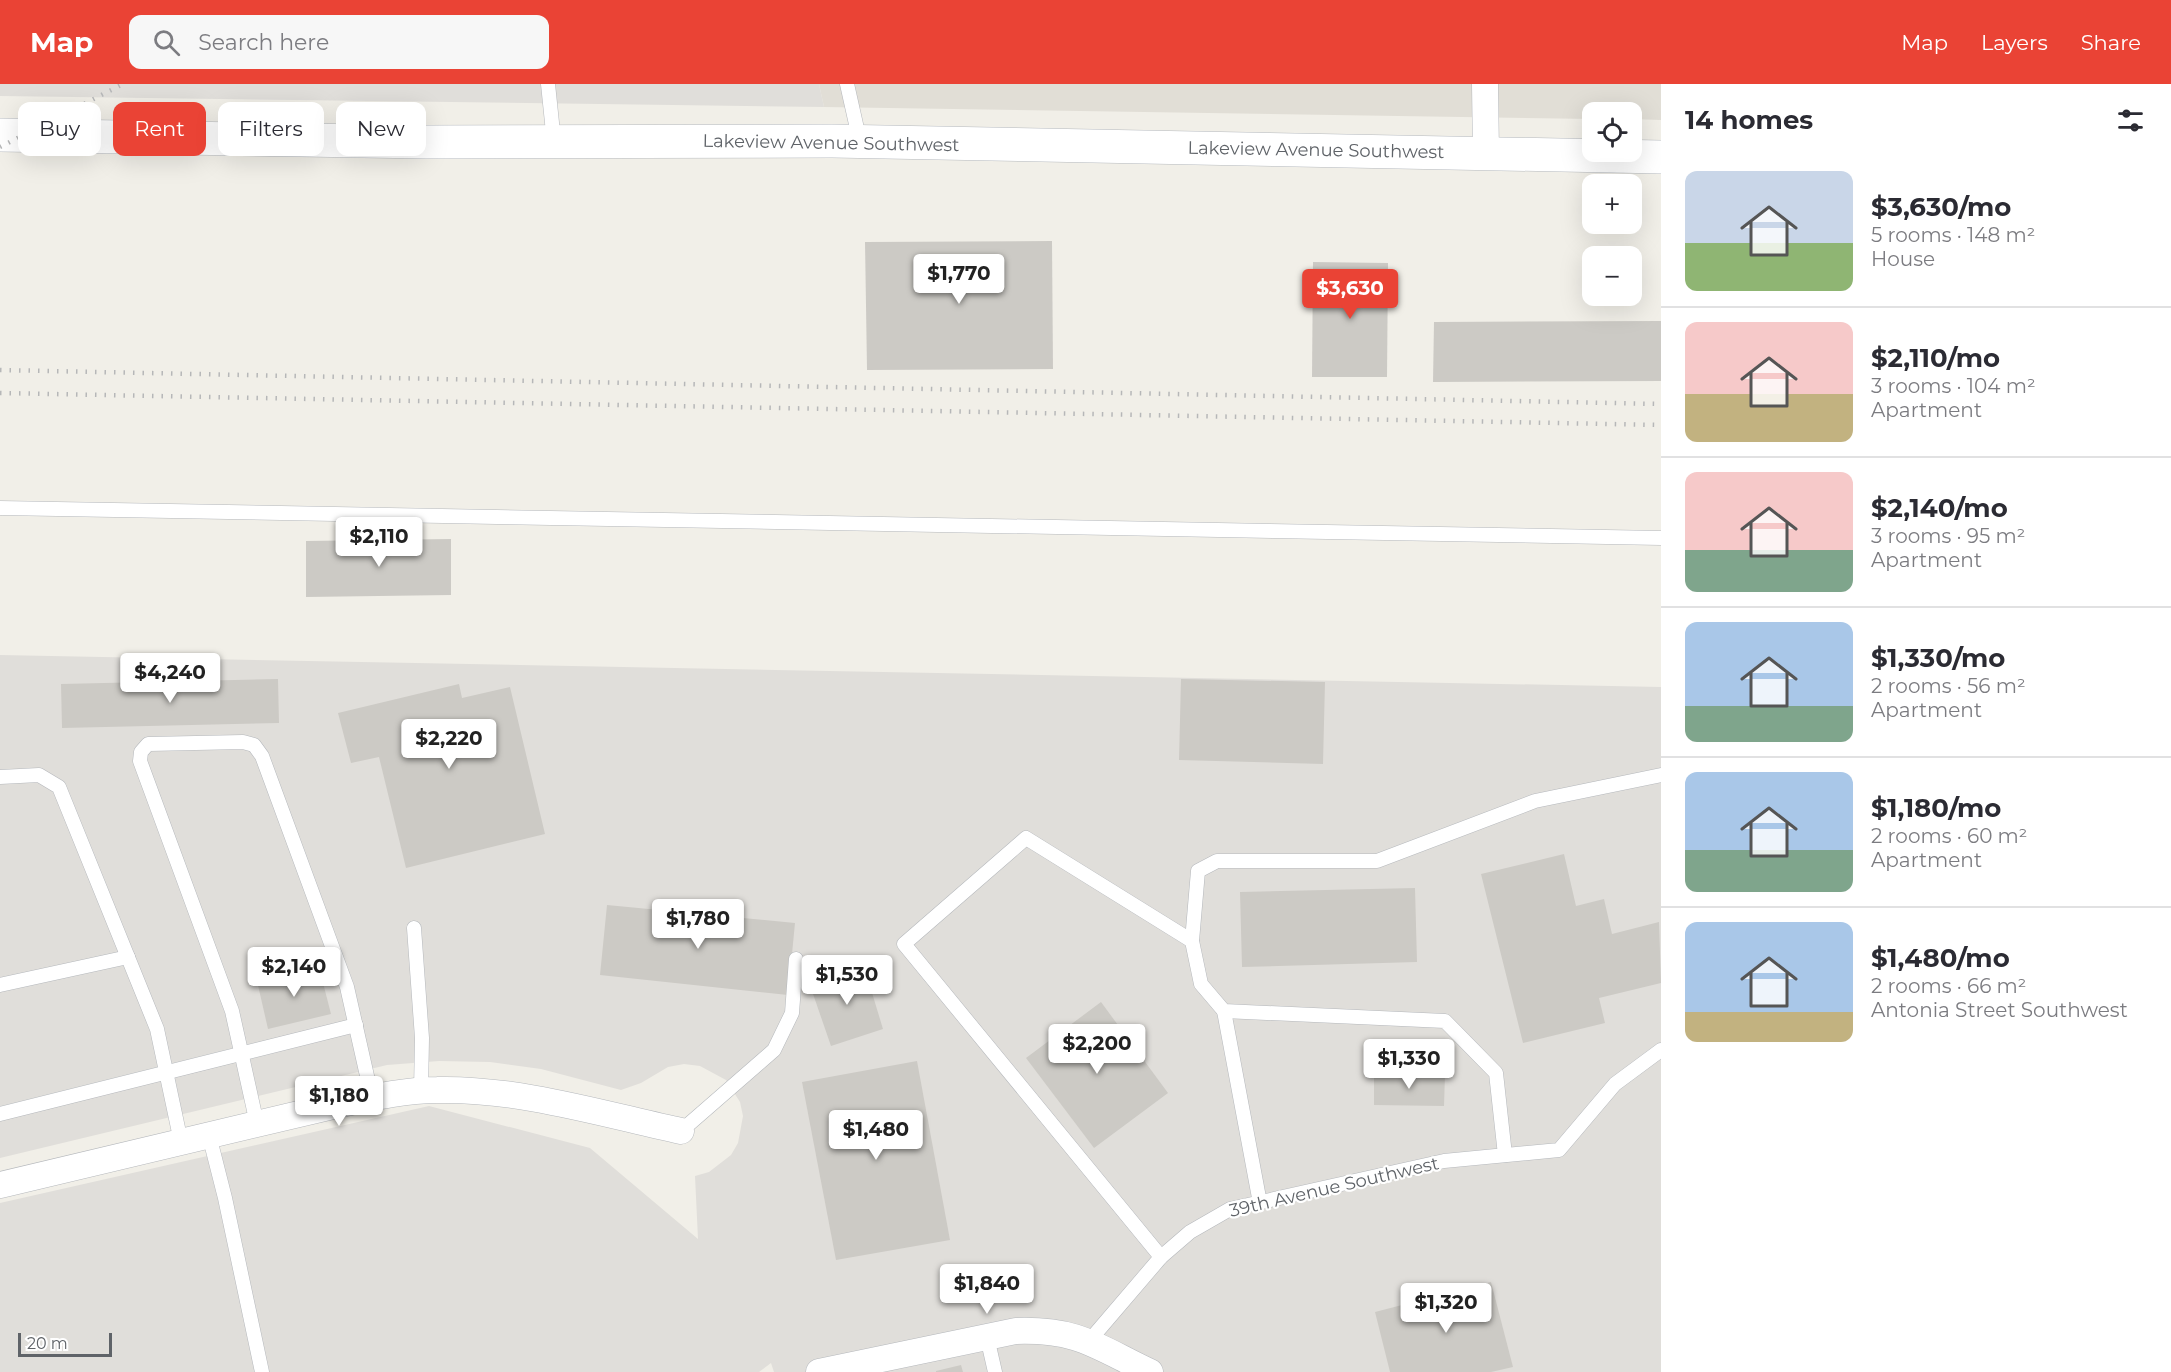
<!DOCTYPE html>
<meta charset="utf-8">
<style>
body{margin:0;font-family:Montserrat,sans-serif;background:#f7f7f7;color:#2b2b33;height:100vh;display:flex;flex-direction:column;font-size:22px;white-space:nowrap}
*{box-sizing:border-box;margin:0}
p{font-size:20px;color:#7c7c81}
.icon{flex:none;width:33px;height:33px;fill:none;stroke:currentColor;stroke-width:2;stroke-linecap:round;stroke-linejoin:round}
.map{position:relative;flex:1;overflow:hidden}
.panel{display:flex;flex-direction:column;background:#fff;width:510px}
.panel>*{flex:none}
.top-card{position:absolute;left:18px;top:18px;width:570px;height:54px;display:flex;gap:12px}
.buttons{position:absolute;left:1582px;top:18px;display:grid;gap:12px}
.buttons a{display:grid;place-items:center;width:60px;height:60px;border-radius:12px;background:#fff;box-shadow:0 6px 24px #0002;font-size:30px}
.scale{position:absolute;left:18px;bottom:15px;width:94px;box-sizing:border-box;padding-left:6px;border:3px solid #5f6368;border-top:0;font-size:16px;line-height:21px;white-space:nowrap;color:#5f6368;-webkit-text-stroke:4px #fff;paint-order:stroke}
.price{position:absolute;translate:-50% -51px;padding:0 14px;border-radius:6px;background:#fff;color:#222;font-size:20px;line-height:39px;filter:drop-shadow(0 2px 3px #0008)}
.price::after{content:'';position:absolute;left:50%;top:36px;width:18px;height:14px;margin-left:-9px;background:inherit;clip-path:polygon(0 0,100% 0,50% 100%)}
.price.selected{background:#ea4335;color:#fff}
ul{padding:0;list-style:none}
li{display:flex;align-items:center;gap:18px;height:150px;padding:0 24px}
li+li{border-top:2px solid #e1e1e2}
li span{display:grid;place-items:center;flex:none;width:168px;height:120px;border-radius:12px;color:#555}
li>.icon{margin-inline-start:auto}
span .icon{width:72px;height:72px;fill:#fffc;stroke-width:1}
li b{font-size:26px}
h2{display:flex;justify-content:space-between;align-items:center;height:72px;padding:0 24px;font-size:26px}
.tag{padding:0 21px;border-radius:12px;background:#fff;box-shadow:0 6px 24px #0002;font-size:21px;line-height:54px}
.tag.selected{background:#ea4335;color:#fff}
header{display:flex;align-items:center;gap:36px;box-sizing:border-box;height:84px;padding:0 30px;background:#ea4335;color:#fff}
header strong{font-size:28px}
nav{display:flex;gap:33px;margin-inline-start:auto;font-size:21px}
.search{width:420px;height:54px;background:#f7f7f7;display:flex;align-items:center;gap:15px;box-sizing:border-box;padding:0 21px;border-radius:12px;color:#7c7c81;font-size:22px}
main{display:flex;flex:1;min-height:0}
.map>svg:first-child{display:block}
.industrial{fill:#e0deda}
.education{fill:#e1ded6}
.building{fill:#cccac5}
.lines{fill:none;stroke-linecap:round;stroke-linejoin:round}
.lane-casing{stroke:#b5b8bc;stroke-width:15}
.street-casing{stroke:#b5b8bc;stroke-width:27}
.secondary-casing{stroke:#b6babf;stroke-width:34}
.lane{stroke:#fff;stroke-width:14}
.street{stroke:#fff;stroke-width:26}
.secondary{stroke:#fff;stroke-width:33}
.rail{stroke:#b6b7b8;stroke-width:4.5;stroke-dasharray:1.5 8;stroke-linecap:butt}
.labels{text-anchor:middle;stroke-width:4.5;stroke-linejoin:round;paint-order:stroke}
.street-label{font-size:18px;fill:#5f6368;stroke:#fff}
</style>
<header>
<strong>Map</strong>
<div class="search"><svg class="icon" aria-label="search" viewBox="0 0 24 24"><circle cx="10" cy="10" r="6"/><path d="M15 15l6 6"/></svg>Search here</div>
<nav><a>Map</a><a>Layers</a><a>Share</a></nav>
</header>
<main>
<div class="map">
<svg width="1661" height="1288" viewBox="0 0 1661 1288">
<rect width="100%" height="100%" fill="#f1efe8"/>
<g class="industrial">
<path d="M0,0H819L824,23L0,12Z"/>
<path d="M0,571L1661,603V1288H774L771,1279L759,1288H0V1119L429,1022L590,1064L698,1155L695,1092L709,1088L731,1071L738,1059L743,1032L740,1018L726,996L700,982L684,980L668,983L641,999L621,1006L541,985L490,978L439,977L387,981L0,1074Z"/>
</g>
<path class="education" d="M819,0H1661V36L1632,35V28H1593V35L824,23Z"/>
<g class="building">
<path d="M1052,157L1053,285L867,286L865,158Z"/>
<path d="M1313,178L1388,179L1387,293H1312Z"/>
<path d="M1661,237V297L1433,298L1434,238Z"/>
<path d="M451,455V511L306,513V457Z"/>
<path d="M278,595L279,639L62,644L61,600Z"/>
<path d="M1181,595L1325,598L1323,680L1179,676Z"/>
<path d="M459,600L462,614L510,603L545,750L406,784L379,673L351,679L338,629Z"/>
<path d="M1564,770L1576,822L1604,815L1612,850L1659,838L1661,899L1599,914L1605,939L1523,959L1481,790Z"/>
<path d="M1415,804L1417,878L1242,883L1240,808Z"/>
<path d="M607,821L795,839L788,911L600,891Z"/>
<path d="M319,883L331,930L268,945L257,897Z"/>
<path d="M857,883L860,890L866,889L883,945L831,962L812,907L824,902L822,894Z"/>
<path d="M1101,918L1168,1009L1094,1064L1026,974Z"/>
<path d="M917,977L950,1156L836,1176L802,998Z"/>
<path d="M1374,989L1445,991L1444,1022L1374,1021Z"/>
<path d="M1491,1198L1513,1283L1491,1288H1390L1375,1228Z"/>
<path d="M961,1281L963,1288H936V1287Z"/>
</g>
<g class="lines">
<defs>
<g id="lane">
<path d="M548,0L554,58"/>
<path d="M847,0L860,58"/>
<path d="M0,424L1661,454"/>
<path d="M0,693L39,691L59,703L157,945L181,1058"/>
<path d="M414,844L422,954L421,1007"/>
<path d="M0,901L128,873"/>
<path d="M1224,927L1260,1119"/>
<path d="M0,1030L356,941"/>
<path d="M257,1040L232,927L140,677L141,668L148,660L243,658L254,661L262,672L347,903L372,1014"/>
<path d="M681,1047L774,966L792,929L796,875"/>
<path d="M209,1051L225,1114L262,1288"/>
<path d="M1505,1071L1496,989L1445,937L1224,927L1201,900L1192,857L1198,787L1217,777H1377L1535,717L1661,691"/>
<path d="M1161,1173L904,860L1026,754L1192,857"/>
<path d="M987,1253L995,1288"/>
<path d="M1090,1256L1161,1173L1190,1148L1230,1125L1444,1077L1559,1066L1615,1000L1661,966"/>
</g>
<g id="street">
<path d="M1485,0L1486,70"/>
<path d="M0,1101L337,1021C370,1014 404,1006 437,1006C517,1004 603,1030 681,1047"/>
<path d="M819,1288L1016,1247C1079,1245 1097,1263 1150,1288"/>
</g>
<path id="secondary" d="M0,51L426,58L832,57L1661,73"/>
</defs>
<use href="#lane" class="lane-casing"/>
<use href="#street" class="street-casing"/>
<use href="#secondary" class="secondary-casing"/>
<use href="#lane" class="lane"/>
<use href="#street" class="street"/>
<use href="#secondary" class="secondary"/>
<g class="rail">
<path d="M0,63L123,0"/>
<path d="M0,286L1661,320"/>
<path d="M0,309L1661,341"/>
</g>
</g>
<g class="labels">
<g class="street-label">
<text transform="translate(831 59) rotate(1)" y="6">Lakeview Avenue Southwest</text>
<text transform="translate(1316 66) rotate(1)" y="6">Lakeview Avenue Southwest</text>
<text transform="translate(1334 1103) rotate(-13)" y="6">39th Avenue Southwest</text>
</g>
</g>
</svg>
<div class="buttons">
<a><svg class="icon" aria-label="locate" viewBox="0 0 24 24"><circle cx="12" cy="12" r="6"/><path d="M12 2v4M12 18v4M2 12h4M18 12h4"/></svg></a>
<a>+</a>
<a>−</a>
</div>
<div class="scale">20 m</div>
<b class="price" style="left:959px;top:221px">$1,770</b>
<b class="price selected" style="left:1350px;top:236px">$3,630</b>
<b class="price" style="left:379px;top:484px">$2,110</b>
<b class="price" style="left:170px;top:620px">$4,240</b>
<b class="price" style="left:449px;top:686px">$2,220</b>
<b class="price" style="left:698px;top:866px">$1,780</b>
<b class="price" style="left:294px;top:914px">$2,140</b>
<b class="price" style="left:847px;top:922px">$1,530</b>
<b class="price" style="left:1097px;top:991px">$2,200</b>
<b class="price" style="left:1409px;top:1006px">$1,330</b>
<b class="price" style="left:339px;top:1043px">$1,180</b>
<b class="price" style="left:876px;top:1077px">$1,480</b>
<b class="price" style="left:987px;top:1231px">$1,840</b>
<b class="price" style="left:1446px;top:1250px">$1,320</b>
<div class="top-card">
<a class="tag">Buy</a>
<a class="tag selected">Rent</a>
<a class="tag">Filters</a>
<a class="tag">New</a>
</div>
</div>
<section class="panel">
<h2>14 homes<svg class="icon" aria-label="filters" viewBox="0 0 24 24"><path d="M4 7h16M4 17h16"/><circle cx="9" cy="7" r="2"/><circle cx="15" cy="17" r="2"/></svg></h2>
<ul>
<li><span style="background:linear-gradient(#c9d6e8 60%,#8fb573 0)"><svg class="icon" aria-label="home" viewBox="0 0 24 24"><path d="M3 11l9-7 9 7M6 9v11h12V9"/></svg></span><div><b>$3,630/mo</b><p>5 rooms · 148 m²</p><p>House</p></div></li>
<li><span style="background:linear-gradient(#f6c9c9 60%,#c2b280 0)"><svg class="icon" aria-label="home" viewBox="0 0 24 24"><path d="M3 11l9-7 9 7M6 9v11h12V9"/></svg></span><div><b>$2,110/mo</b><p>3 rooms · 104 m²</p><p>Apartment</p></div></li>
<li><span style="background:linear-gradient(#f6c9c9 65%,#7fa58c 0)"><svg class="icon" aria-label="home" viewBox="0 0 24 24"><path d="M3 11l9-7 9 7M6 9v11h12V9"/></svg></span><div><b>$2,140/mo</b><p>3 rooms · 95 m²</p><p>Apartment</p></div></li>
<li><span style="background:linear-gradient(#a9c7e8 70%,#7fa58c 0)"><svg class="icon" aria-label="home" viewBox="0 0 24 24"><path d="M3 11l9-7 9 7M6 9v11h12V9"/></svg></span><div><b>$1,330/mo</b><p>2 rooms · 56 m²</p><p>Apartment</p></div></li>
<li><span style="background:linear-gradient(#a9c7e8 65%,#7fa58c 0)"><svg class="icon" aria-label="home" viewBox="0 0 24 24"><path d="M3 11l9-7 9 7M6 9v11h12V9"/></svg></span><div><b>$1,180/mo</b><p>2 rooms · 60 m²</p><p>Apartment</p></div></li>
<li><span style="background:linear-gradient(#a9c7e8 75%,#c2b280 0)"><svg class="icon" aria-label="home" viewBox="0 0 24 24"><path d="M3 11l9-7 9 7M6 9v11h12V9"/></svg></span><div><b>$1,480/mo</b><p>2 rooms · 66 m²</p><p>Antonia Street Southwest</p></div></li>
</ul>
</section>
</main>
